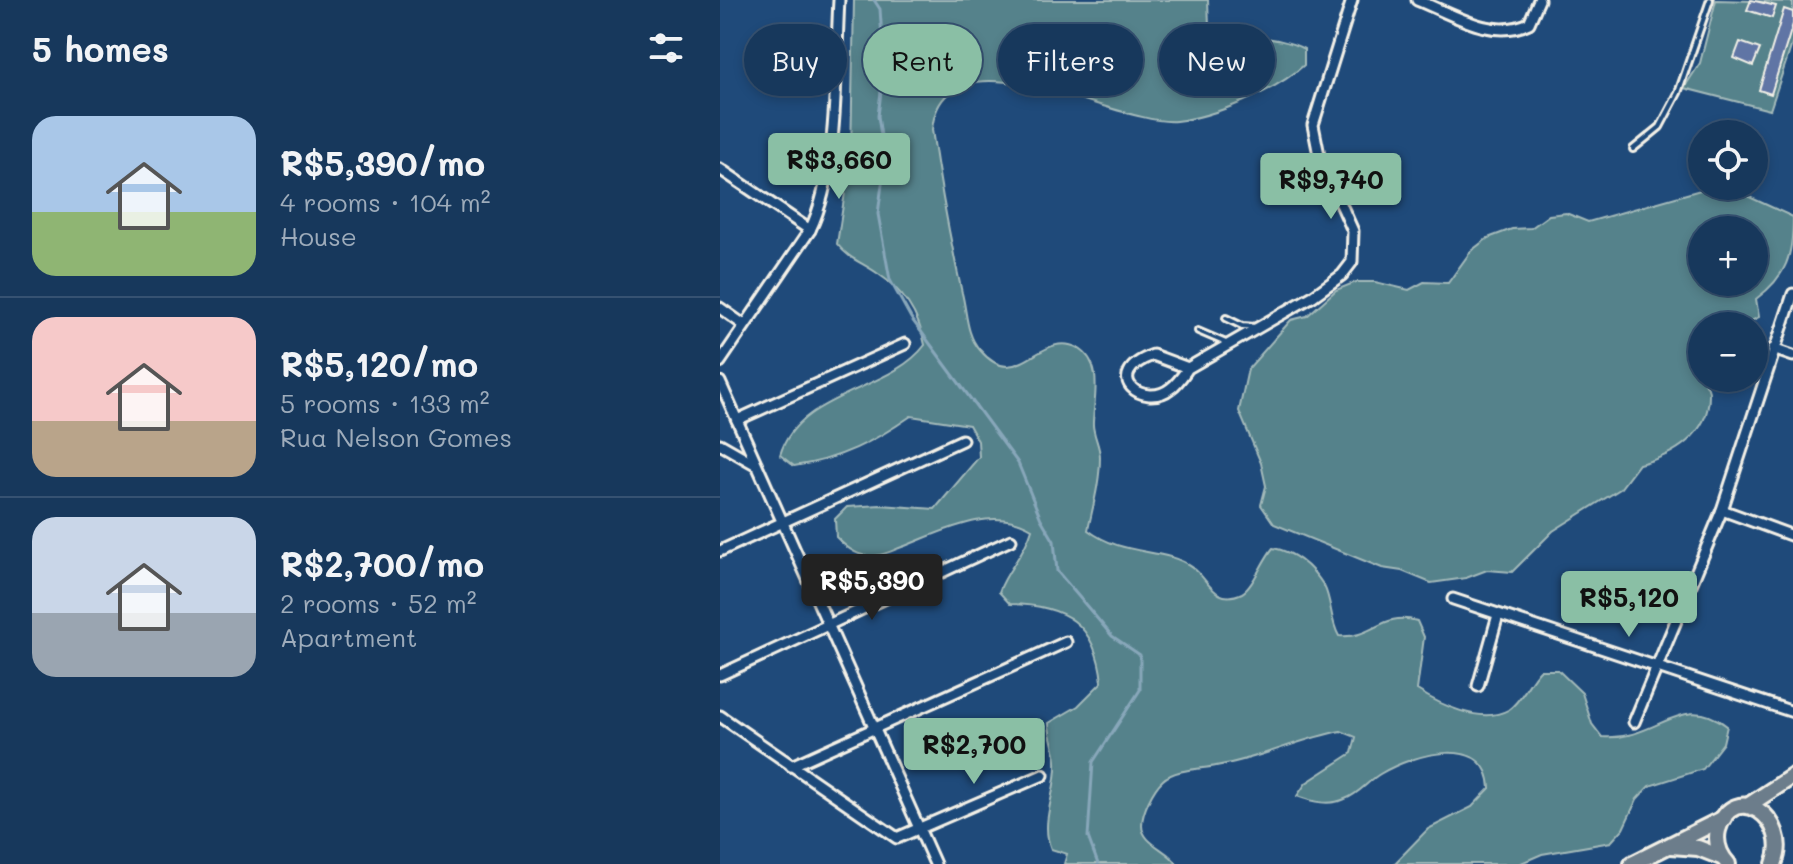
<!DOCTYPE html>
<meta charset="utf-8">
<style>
body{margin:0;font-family:Mali,sans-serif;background:#203f62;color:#f1f3f6;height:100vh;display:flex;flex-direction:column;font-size:30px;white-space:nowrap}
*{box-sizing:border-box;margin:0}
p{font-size:26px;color:#9eacbb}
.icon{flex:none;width:44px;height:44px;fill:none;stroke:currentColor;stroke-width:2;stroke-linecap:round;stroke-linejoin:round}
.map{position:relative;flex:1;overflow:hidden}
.panel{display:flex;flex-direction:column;background:#17385c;width:720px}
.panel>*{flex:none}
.top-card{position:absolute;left:24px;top:24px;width:760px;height:72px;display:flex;gap:16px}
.fabs{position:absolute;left:968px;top:120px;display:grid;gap:16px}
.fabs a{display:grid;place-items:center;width:80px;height:80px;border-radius:50%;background:#17385c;box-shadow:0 4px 12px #0003,0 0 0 2px #365272;font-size:40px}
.price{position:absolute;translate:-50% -68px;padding:0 18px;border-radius:8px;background:#8abfa5;color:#111;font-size:26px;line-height:52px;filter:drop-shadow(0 2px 4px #0008)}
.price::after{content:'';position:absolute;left:50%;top:48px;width:24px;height:18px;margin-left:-12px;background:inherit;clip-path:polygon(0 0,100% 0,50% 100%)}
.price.selected{background:#222;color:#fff}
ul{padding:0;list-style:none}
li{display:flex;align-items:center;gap:24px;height:200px;padding:0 32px}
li+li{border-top:2px solid #365272}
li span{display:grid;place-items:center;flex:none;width:224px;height:160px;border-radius:24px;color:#555}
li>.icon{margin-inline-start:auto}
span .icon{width:96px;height:96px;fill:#fffc;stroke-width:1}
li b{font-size:34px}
h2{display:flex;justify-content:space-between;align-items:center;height:96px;padding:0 32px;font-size:34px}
.tag{padding:0 28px;border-radius:36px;background:#17385c;box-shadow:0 4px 12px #0003,0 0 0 2px #365272;font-size:28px;line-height:72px}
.tag.selected{background:#8abfa5;color:#111}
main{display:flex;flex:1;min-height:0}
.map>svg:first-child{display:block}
.green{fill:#54828b;stroke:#a4baba;stroke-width:2;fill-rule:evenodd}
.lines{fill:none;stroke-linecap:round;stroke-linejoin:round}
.stream{stroke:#88a7ba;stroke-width:3}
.building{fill:#6075a5;stroke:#f4f1e8;stroke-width:2}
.service-casing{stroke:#f4f1e8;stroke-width:10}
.minor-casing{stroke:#f4f1e8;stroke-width:15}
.primary-casing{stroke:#f4f1e8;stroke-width:20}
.service{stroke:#1f4a7a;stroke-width:4}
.minor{stroke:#1f4a7a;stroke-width:9}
.primary{stroke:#6c7d8b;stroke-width:14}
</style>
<main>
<section class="panel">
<h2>5 homes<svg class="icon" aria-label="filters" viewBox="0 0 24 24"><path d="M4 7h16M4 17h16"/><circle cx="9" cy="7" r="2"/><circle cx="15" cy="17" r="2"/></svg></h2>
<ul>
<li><span style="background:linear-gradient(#a9c7e8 60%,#8fb573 0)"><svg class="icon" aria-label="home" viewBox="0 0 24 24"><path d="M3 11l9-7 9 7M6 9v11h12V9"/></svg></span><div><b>R$5,390/mo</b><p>4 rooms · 104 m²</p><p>House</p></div></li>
<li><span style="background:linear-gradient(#f6c9c9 65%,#b9a48a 0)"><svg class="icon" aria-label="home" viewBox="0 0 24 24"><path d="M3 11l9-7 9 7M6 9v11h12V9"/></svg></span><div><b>R$5,120/mo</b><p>5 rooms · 133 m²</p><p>Rua Nelson Gomes</p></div></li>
<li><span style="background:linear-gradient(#c9d6e8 60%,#9aa5b1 0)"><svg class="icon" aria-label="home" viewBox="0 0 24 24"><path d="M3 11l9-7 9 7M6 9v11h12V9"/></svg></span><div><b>R$2,700/mo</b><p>2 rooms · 52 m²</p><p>Apartment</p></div></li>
</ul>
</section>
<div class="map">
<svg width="1073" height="864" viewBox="0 0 1073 864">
<rect width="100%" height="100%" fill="#1f4a7a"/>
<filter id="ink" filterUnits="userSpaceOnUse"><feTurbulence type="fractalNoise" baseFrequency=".0125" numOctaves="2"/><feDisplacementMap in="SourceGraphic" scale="16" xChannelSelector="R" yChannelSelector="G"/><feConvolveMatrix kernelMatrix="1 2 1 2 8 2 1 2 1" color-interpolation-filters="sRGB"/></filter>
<g filter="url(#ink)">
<g class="green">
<path d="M134,0H488L489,26C520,41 554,33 584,49V65C556,91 494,117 456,121C400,127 222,22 212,130C220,185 230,239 242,293C247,312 246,335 260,350C298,395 320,328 358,348C384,363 374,398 373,422C372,433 380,445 380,457C380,482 373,506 368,530C403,557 444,547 472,567C489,579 494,606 522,593C533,587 542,561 553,548C575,552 592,567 604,586C612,601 610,621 619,636C653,639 662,611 697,621L704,637L697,690C719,704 761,725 788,710C801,702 809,681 820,670H838L862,693L872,724L882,737C936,742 962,690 1007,726L1003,743L983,769L929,786L917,799L903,829L891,842L822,854L799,864H674L708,829L752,807L770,788C767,733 693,754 660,774C648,781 639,794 625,799C609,806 593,802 577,796L586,783L632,753L636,737L621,731C578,739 540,759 496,766C481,769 455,769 443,780C433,789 422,812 422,825C422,844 448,849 457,864H344L347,854L331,849C319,820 338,791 336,761C335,748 329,736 329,723L358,706L382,682C376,623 345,605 290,604L279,592C287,569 305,554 312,529C271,504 222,532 182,547C171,551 160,557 147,556C134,554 125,546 116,537L115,519L127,507L161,505L215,509L259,457L258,441L249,425L191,416C155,441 119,460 74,466L60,455C78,392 170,392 205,345C199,315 183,290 157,273C141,262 129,259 117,244L131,154Z"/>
<path d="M996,0L1073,2V41L1050,110L964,88L980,63Z"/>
<path d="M991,187L1014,190L1073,217C1073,255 1067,276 1036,299L1039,317L1022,326H982C982,340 977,364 982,377C983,381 989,386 989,393C990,435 953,456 919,464L900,489L833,531L792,572L767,570L746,578L711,583L682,571L662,568L554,524L541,505L546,486L541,463L519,411L528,369L571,320L587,316L616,290L636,282H655L689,290L704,282L728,283L751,251L768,238L792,229L811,228L829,215L846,213L868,222ZM1034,230V282H982V230Z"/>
</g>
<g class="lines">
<path class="stream" d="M154,0L160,9L164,67L158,116L165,162L158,214L170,280L191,318L298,463L321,519L334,541L337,571L392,636L420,655V690L373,762L368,837L378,864"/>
</g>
<g class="building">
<path d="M1031,0L1056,6L1052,18L1027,10Z"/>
<path d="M1064,9L1073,12V24L1051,94L1039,90Z"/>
<path d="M1020,42L1040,49L1033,66L1014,58Z"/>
</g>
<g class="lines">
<defs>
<g id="service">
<path d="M913,149L940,127L958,93L990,0"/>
<path d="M506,318L522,326L536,327"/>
<path d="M478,331L506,343"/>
</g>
<g id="minor">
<path d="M697,0C732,14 773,41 809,23L819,0"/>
<path d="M0,169L90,230"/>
<path d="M0,308L24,325"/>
<path d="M1053,349L1073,356"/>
<path d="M0,362L90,230C119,172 115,67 119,0"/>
<path d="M468,368C463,375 458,383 451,388C424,410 379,375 433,355L468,368L593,296L622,275L632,262L633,231L599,155L593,125L632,0"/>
<path d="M0,382L215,864"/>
<path d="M17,420L185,344"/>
<path d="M0,444L35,464"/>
<path d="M1002,510L1073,536"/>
<path d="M0,551L242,440"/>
<path d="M733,599L1073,712"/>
<path d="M0,675L291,540"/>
<path d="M758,686L778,615"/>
<path d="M0,716L177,838L323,775"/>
<path d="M914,722L1002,510L1073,294"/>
<path d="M71,766L346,642"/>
</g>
<g id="primary">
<path d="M1029,805L1073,776"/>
<path d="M951,846L978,848L1001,857"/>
<path d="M912,864L1004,818"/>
<path d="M1008,864C999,854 995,843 998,830C1013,778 1073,819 1054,864"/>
</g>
</defs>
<use href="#service" class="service-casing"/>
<use href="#minor" class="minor-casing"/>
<use href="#primary" class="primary-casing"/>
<use href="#service" class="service"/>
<use href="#minor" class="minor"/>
<use href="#primary" class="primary"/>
</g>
</g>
</svg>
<div class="fabs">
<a><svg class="icon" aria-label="locate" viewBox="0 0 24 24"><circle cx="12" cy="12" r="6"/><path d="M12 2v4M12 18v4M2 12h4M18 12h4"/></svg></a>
<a>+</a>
<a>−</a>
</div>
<b class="price" style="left:119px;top:201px">R$3,660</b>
<b class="price" style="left:611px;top:221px">R$9,740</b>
<b class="price selected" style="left:152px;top:622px">R$5,390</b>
<b class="price" style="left:909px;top:639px">R$5,120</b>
<b class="price" style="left:254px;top:786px">R$2,700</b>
<div class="top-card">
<a class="tag">Buy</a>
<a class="tag selected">Rent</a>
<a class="tag">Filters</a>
<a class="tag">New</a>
</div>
</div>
</main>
